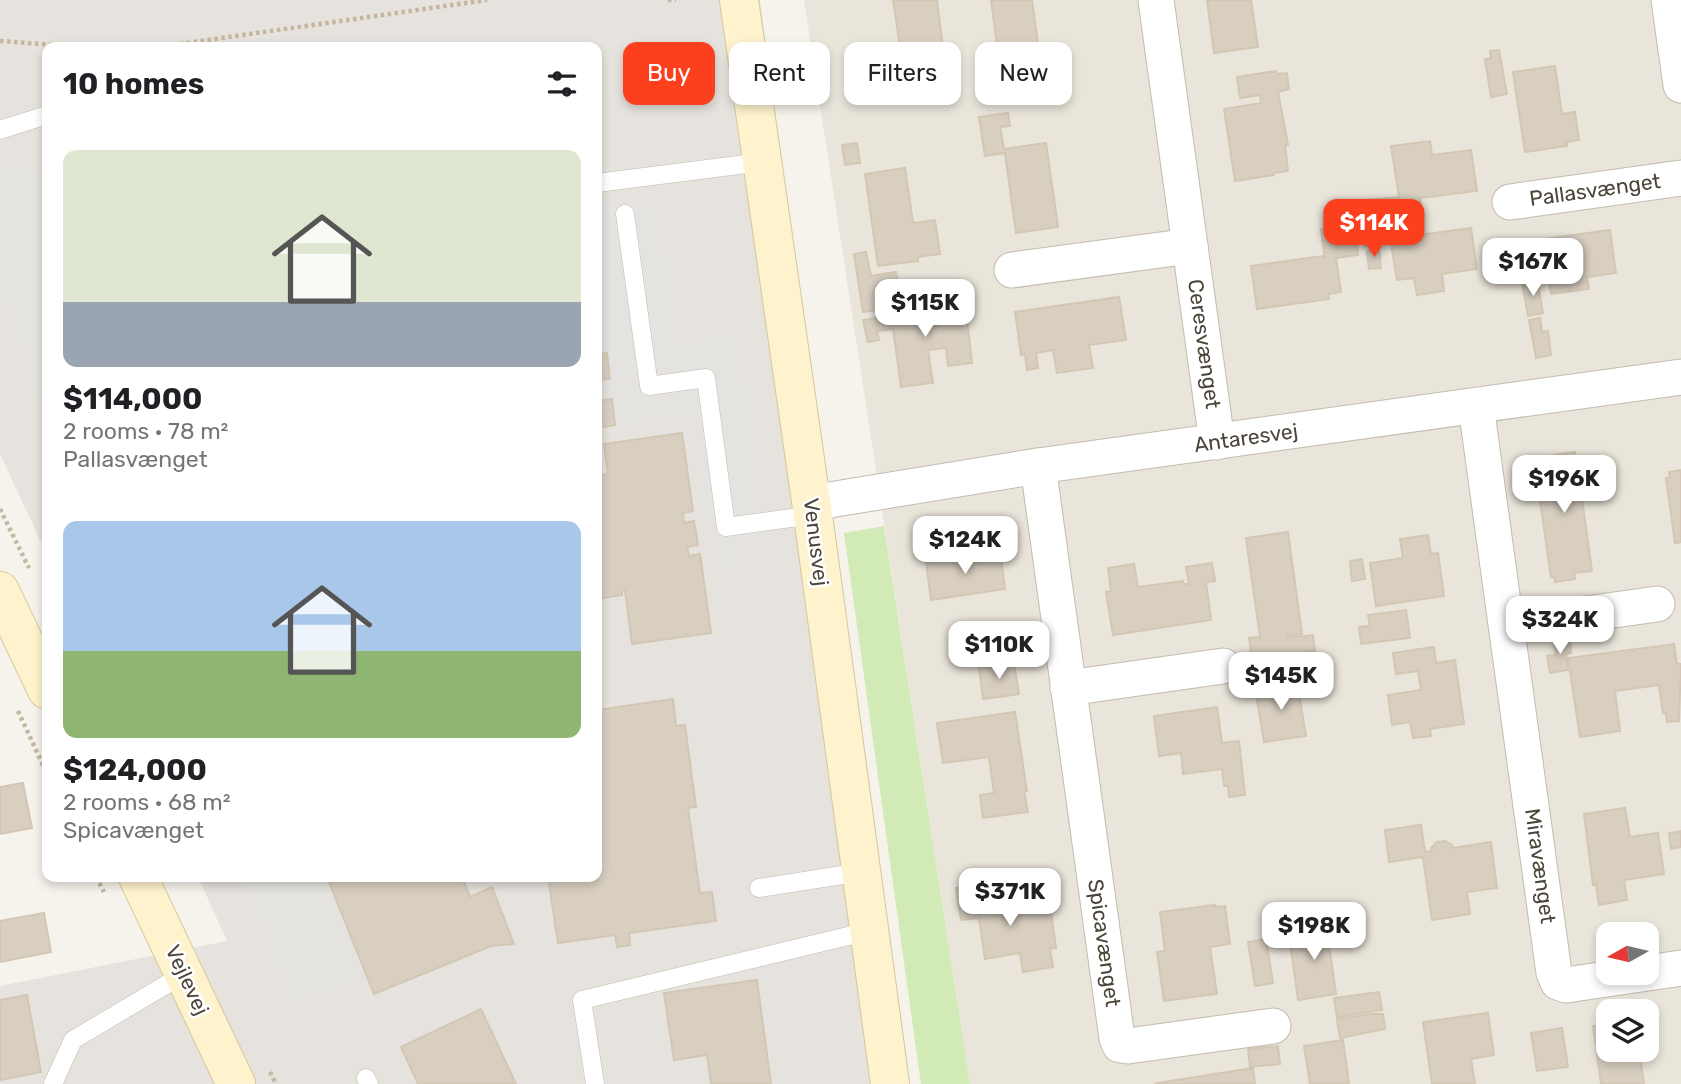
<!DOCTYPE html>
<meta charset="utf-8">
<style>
body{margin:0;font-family:Rubik,sans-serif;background:#f2f2f2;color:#202124;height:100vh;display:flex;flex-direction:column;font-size:26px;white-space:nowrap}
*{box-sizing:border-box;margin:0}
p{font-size:23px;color:#757577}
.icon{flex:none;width:38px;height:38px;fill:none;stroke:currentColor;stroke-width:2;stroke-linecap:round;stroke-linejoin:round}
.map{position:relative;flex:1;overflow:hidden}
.details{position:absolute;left:42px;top:42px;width:560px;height:840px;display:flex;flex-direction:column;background:#fff;border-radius:14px;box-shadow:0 4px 10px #0003}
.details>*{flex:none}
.guide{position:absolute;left:623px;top:42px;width:665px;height:63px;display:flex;gap:14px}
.needle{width:46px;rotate:262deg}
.controls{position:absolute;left:1596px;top:922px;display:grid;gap:14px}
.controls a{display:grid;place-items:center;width:63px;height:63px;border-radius:14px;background:#fff;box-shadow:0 4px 10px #0003;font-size:35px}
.price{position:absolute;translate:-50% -60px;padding:0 16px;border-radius:14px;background:#fff;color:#222;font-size:23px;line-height:46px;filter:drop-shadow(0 2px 4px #0008)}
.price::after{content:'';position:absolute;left:50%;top:42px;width:21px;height:16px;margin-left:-10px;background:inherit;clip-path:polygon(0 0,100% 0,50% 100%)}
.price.selected{background:#fc3f1d;color:#fff}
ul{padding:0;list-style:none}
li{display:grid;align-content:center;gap:14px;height:371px;padding:0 21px}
li span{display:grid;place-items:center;height:217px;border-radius:14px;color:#555}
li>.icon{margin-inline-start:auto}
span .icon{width:126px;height:126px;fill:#fffc;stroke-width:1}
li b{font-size:30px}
h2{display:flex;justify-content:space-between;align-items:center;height:84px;padding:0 21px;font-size:30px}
.pill{padding:0 24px;border-radius:14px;background:#fff;box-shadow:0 4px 10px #0003;font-size:24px;line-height:63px}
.pill.selected{background:#fc3f1d;color:#fff}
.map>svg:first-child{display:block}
.residential{fill:#eae5da;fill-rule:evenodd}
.industrial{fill:#e6e2dd}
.green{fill:#d2eab5}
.parking{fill:#e5e3e0}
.building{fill:#d8cfc1;stroke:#d3c7b4;stroke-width:2}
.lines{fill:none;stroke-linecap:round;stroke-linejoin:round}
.lane-casing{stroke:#c2bbae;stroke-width:19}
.street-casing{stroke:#c2bbae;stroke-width:37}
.secondary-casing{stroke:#d6c79b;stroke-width:40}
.path{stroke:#c4b79f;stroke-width:4.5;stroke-dasharray:3.5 3.5;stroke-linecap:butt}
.lane{stroke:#fff;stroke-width:18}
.street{stroke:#fff;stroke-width:35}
.secondary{stroke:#fff3cd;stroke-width:38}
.labels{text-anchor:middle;stroke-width:5;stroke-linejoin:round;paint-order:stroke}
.street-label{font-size:21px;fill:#4b4439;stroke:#fff}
</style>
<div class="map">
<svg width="1681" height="1084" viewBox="0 0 1681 1084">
<rect width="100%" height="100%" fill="#f6f3ec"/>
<path class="residential" d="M804,0H1681V1084H970ZM1608,934H1647V973H1608ZM1608,1012H1647V1050H1608Z"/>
<path class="industrial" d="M0,0H760L907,1084H0V986L227,941L198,877H597V47H47V555L0,454Z"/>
<path class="green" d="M884,526L970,1084H921L844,533Z"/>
<g class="parking">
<path d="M4,154L9,167L29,159L47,204V401L42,404L0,301V156Z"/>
<path d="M663,199L682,339L743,331L771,535L742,540L745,566L714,570L693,417L611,428L597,322V208Z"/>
<path d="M240,877H327L366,977L290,1007Z"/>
</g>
<g class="building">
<path d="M893,0H937L943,48L941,49L943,66L906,71L904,54H901Z"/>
<path d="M991,0H1032L1040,58L1015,62L1019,90L985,94L981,63L999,60Z"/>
<path d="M1207,0H1251L1258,47L1214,53Z"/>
<path d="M1499,50L1507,94L1491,97L1485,59L1491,58L1490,51Z"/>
<path d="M1555,66L1562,114L1575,112L1579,140L1567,142V146L1525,152L1513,72Z"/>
<path d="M1276,71L1277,74L1287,73L1289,89L1278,92L1288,145H1285L1288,171L1274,173V175L1235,181L1224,109L1261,103L1260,95L1240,98L1237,77Z"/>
<path d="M1008,113L1010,126L1000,127L1004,149L1046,143L1058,227L1016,233L1005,153L985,156L979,117Z"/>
<path d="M1430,141L1432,155L1471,150L1477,191L1420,198L1423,214L1369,222L1366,200L1399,197L1391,146Z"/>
<path d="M857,143L860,163L845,165L842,145Z"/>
<path d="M905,168L913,223L935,220L940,254L918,257V261L878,266L865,174Z"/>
<path d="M1395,219L1398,238L1471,228L1477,269L1442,274L1444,291L1417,295L1414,278L1397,280L1391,243L1365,246L1362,224Z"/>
<path d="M1354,224L1358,255L1336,258L1341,292L1328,294L1329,299L1257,309L1251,266L1323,256L1325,259L1321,229Z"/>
<path d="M1610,230L1616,273L1587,277L1589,289L1551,294L1549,282L1543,283L1537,240Z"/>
<path d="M1379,249L1381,268L1369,269L1367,251Z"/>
<path d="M866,252L871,276L896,272L901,307L863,312L854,254Z"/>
<path d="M1537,279L1543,313L1528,316L1522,282Z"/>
<path d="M1119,297L1126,340L1089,345L1093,368L1057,373L1053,350L1036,353L1038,368L1027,370L1025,354L1021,355L1015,312Z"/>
<path d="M965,302L972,363L948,366L946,348L928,350L933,383L901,387L893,329L877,331L879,340L868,342L863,320L891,316V312Z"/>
<path d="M1540,318L1542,332L1548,331L1551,355L1536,358L1529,320Z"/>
<path d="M607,353L610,379L597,380V354Z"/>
<path d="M612,399L615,425L597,428V401Z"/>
<path d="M682,433L693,511L683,513L684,523L694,521L698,545L687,547L689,556L700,554L711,633L632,644L625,590L622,591V595L597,599V476L608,474L604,444Z"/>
<path d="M1575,452L1576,460L1583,459L1586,477L1579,478L1592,571L1574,573L1575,579L1555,582L1554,577H1551L1534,458Z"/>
<path d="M1681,470V542L1675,543L1666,478L1670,477L1669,472Z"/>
<path d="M1288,532L1302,634L1287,636L1288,638L1313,635L1315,651L1289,655L1292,675L1255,680L1249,638L1260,637L1246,538Z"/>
<path d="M1428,535L1431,554L1438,553L1444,596L1376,606L1370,563L1403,558L1400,539Z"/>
<path d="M1000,551L1005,589L931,600L926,562Z"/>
<path d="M1362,559L1365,579L1352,581L1350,561Z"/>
<path d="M1212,563L1215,581L1206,582L1211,620L1113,635L1106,592L1111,591L1108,568L1134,564L1138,587L1183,581V584H1189L1186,567Z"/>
<path d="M1406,610L1410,638L1361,644L1359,627L1370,626L1368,615Z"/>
<path d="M1570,639L1571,653L1566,654L1568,670L1550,673L1547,656L1556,655L1554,641Z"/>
<path d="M1674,644L1677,664H1681L1679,721L1667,722L1666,713H1663L1659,685L1615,691L1620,731L1580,737L1568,658Z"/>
<path d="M1434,647L1436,663L1455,660L1464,724L1430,729L1431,736L1413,738L1410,722L1392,725L1388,695L1421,690L1418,671L1396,674L1393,653Z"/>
<path d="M1014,663L1019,694L983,699L979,668Z"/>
<path d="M1297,681L1306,736L1264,742L1255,688Z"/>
<path d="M673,699L676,726L685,725L696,807L688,808L700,893L712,892L716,921L629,933L630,945L617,947L615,935L558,943L548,877H597V710Z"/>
<path d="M1217,707L1222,743L1239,741L1245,795L1229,797L1228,786H1224L1222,769L1183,774L1181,753L1159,756L1154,716Z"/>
<path d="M1015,712L1027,791H1024L1028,812L983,818L980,795L994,793L989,757L943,763L937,723Z"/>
<path d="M23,783L32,828L0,834V787Z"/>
<path d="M1625,808L1630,837L1658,833L1664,874L1624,880L1627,900L1599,905L1596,884L1593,885L1584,814Z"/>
<path d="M1421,825L1425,852L1432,851L1431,848L1437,842L1445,841L1452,845L1453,848L1491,842L1497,888L1467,892L1470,914L1432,920L1423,857L1389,862L1385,830Z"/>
<path d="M1681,831V847L1671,849L1669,833Z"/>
<path d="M327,877H462L470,897L492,887L514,944L491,946L374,994Z"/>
<path d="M993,882L997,913L1050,905L1056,948L1050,949L1053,967L1023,972L1020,953L985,959L979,918L961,920L956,888Z"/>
<path d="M1215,905V907L1225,906L1230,944L1210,947L1217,994L1164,1001L1157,952L1165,951L1160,912Z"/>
<path d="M44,913L51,952L0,962V921Z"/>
<path d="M1327,929V932L1341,930L1343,943L1329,945L1336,994L1298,1000L1289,934Z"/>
<path d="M1266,939L1273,983L1255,986L1248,942Z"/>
<path d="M757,980L771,1084H711L707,1055L674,1060L664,993Z"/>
<path d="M1379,992L1382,1010L1337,1017L1334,998Z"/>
<path d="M27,995L41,1072L0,1080V1000Z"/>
<path d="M481,1009L516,1084H418L401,1047Z"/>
<path d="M1488,1013L1494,1055L1471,1059L1475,1084H1432L1423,1022Z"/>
<path d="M1371,1014H1383L1385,1029L1340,1038L1337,1019Z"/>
<path d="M1608,1024V1050H1639L1644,1084H1601L1593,1026Z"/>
<path d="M1562,1028L1568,1067L1537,1071L1531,1033Z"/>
<path d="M1343,1040L1349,1084H1310L1304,1046Z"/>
<path d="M1278,1046L1280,1064L1250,1067L1248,1049Z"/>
<path d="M1253,1068L1255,1084H1154L1164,1082Z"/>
</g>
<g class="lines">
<defs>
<g id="lane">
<path d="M0,130L47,115"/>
<path d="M597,183L762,162"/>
<path d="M625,214L649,386L706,378L726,527L813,515"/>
<path d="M759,888L861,872"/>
<path d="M366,1078L369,1084"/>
<path d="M53,1084L73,1040L184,974"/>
<path d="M595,1084L582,1000L869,931"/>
</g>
<g id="street">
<path d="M1156,0L1217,442"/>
<path d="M1669,0L1681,85"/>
<path d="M1510,202L1681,178"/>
<path d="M1012,270L1190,246"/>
<path d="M1476,406L1554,973L1558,982L1566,985L1681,968"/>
<path d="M1038,466L1117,1038L1120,1045L1128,1046L1273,1026"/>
<path d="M811,503L1038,466L1681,377"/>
<path d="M1507,625L1657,604"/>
<path d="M1068,688L1223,666"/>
</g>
<g id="secondary">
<path d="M739,0L813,515L890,1084"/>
<path d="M0,591L47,690"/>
<path d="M138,877L236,1084"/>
</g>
</defs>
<use href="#lane" class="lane-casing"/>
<use href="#street" class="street-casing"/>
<use href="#secondary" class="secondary-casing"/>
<g class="path">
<path d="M668,0H676"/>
<path d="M0,41L85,47"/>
<path d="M159,47L487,0"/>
<path d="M0,509L29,568"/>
<path d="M18,711L47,774"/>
<path d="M96,877L104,892"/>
<path d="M270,1072L276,1084"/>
</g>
<use href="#lane" class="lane"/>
<use href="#street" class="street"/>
<use href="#secondary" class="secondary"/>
</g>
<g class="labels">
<g class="street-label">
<text transform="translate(1595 190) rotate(-8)" y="7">Pallasvænget</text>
<text transform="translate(1204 344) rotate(82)" y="7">Ceresvænget</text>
<text transform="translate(1246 438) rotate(-8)" y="7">Antaresvej</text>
<text transform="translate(816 542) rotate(83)" y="7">Venusvej</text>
<text transform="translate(1540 866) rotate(82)" y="7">Miravænget</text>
<text transform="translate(1104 943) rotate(82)" y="7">Spicavænget</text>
<text transform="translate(187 980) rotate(65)" y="7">Vejlevej</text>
</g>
</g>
</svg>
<div class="controls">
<a><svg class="needle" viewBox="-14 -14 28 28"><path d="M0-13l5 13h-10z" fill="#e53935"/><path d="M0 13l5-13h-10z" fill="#757577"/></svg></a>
<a><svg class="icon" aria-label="layers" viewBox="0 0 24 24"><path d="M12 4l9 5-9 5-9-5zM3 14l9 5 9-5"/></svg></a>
</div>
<b class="price selected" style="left:1374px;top:259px">$114K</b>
<b class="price" style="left:1533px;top:298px">$167K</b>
<b class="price" style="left:925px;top:339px">$115K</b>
<b class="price" style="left:1564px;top:515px">$196K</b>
<b class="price" style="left:965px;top:576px">$124K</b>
<b class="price" style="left:1560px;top:656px">$324K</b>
<b class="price" style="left:999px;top:681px">$110K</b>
<b class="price" style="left:1281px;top:712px">$145K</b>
<b class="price" style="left:1010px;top:928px">$371K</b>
<b class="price" style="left:1314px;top:962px">$198K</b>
<div class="guide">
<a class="pill selected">Buy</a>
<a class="pill">Rent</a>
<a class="pill">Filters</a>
<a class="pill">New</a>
</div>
<section class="details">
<h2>10 homes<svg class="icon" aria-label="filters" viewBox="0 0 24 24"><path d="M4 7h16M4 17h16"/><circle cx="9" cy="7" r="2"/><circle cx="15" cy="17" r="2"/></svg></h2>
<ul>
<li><span style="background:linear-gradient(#dfe7d0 70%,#9aa5b1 0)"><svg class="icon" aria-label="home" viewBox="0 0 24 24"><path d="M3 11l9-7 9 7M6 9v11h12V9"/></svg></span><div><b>$114,000</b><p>2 rooms · 78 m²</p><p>Pallasvænget</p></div></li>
<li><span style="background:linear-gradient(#a9c7e8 60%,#8fb573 0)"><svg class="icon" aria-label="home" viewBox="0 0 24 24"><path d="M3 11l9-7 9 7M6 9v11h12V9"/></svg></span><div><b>$124,000</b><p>2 rooms · 68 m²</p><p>Spicavænget</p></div></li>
</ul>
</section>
</div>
